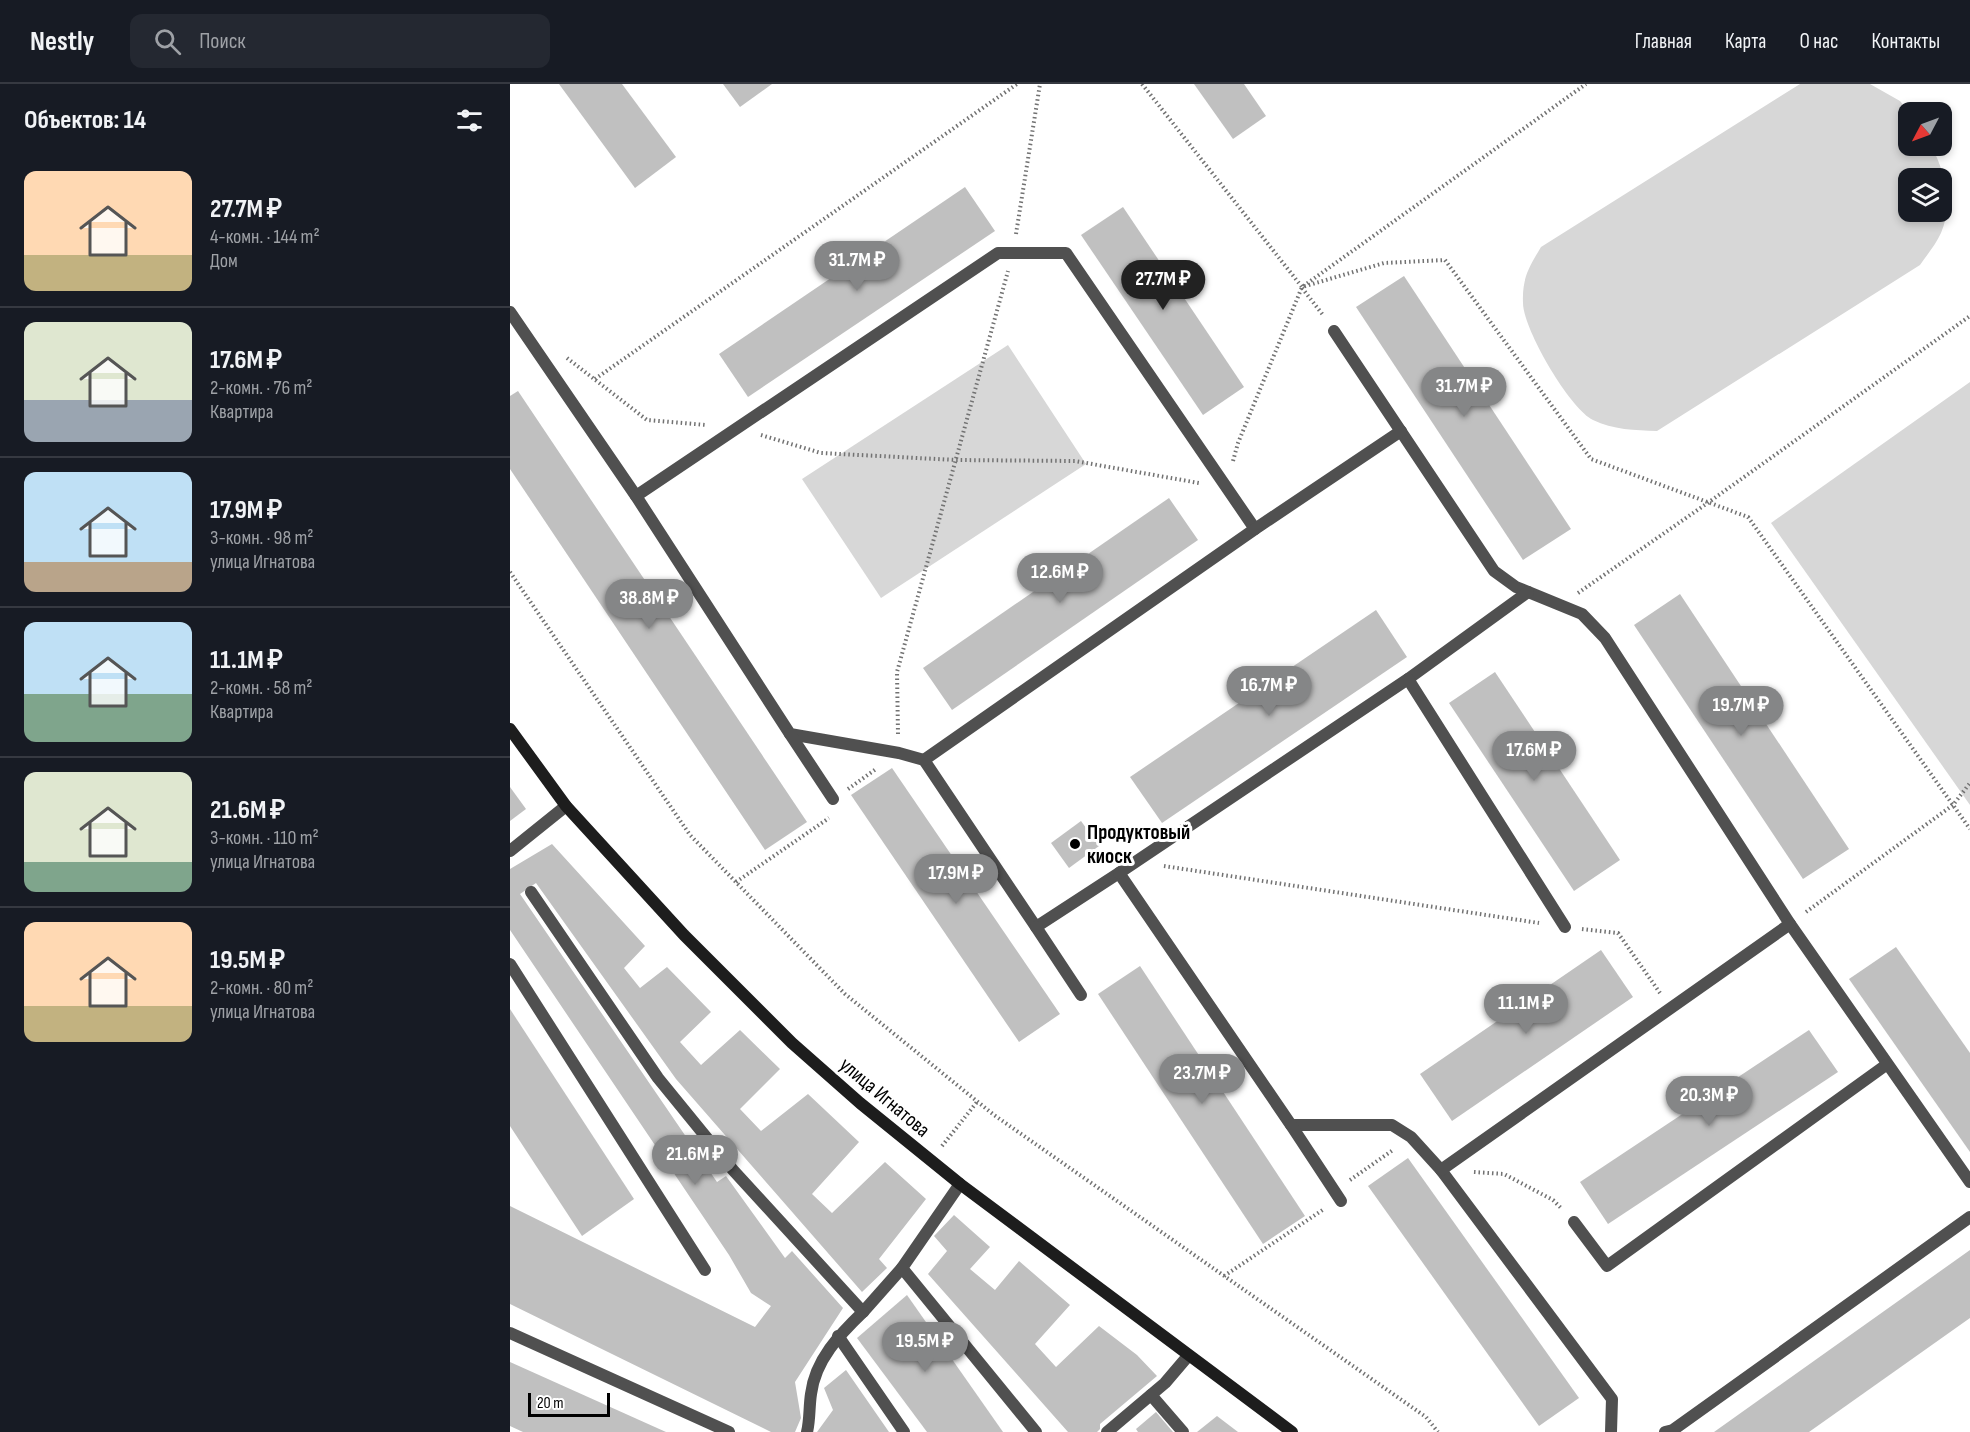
<!DOCTYPE html>
<html lang="ru">
<meta charset="utf-8">
<style>
body{margin:0;font-family:"Sofia Sans Condensed",sans-serif;background:#242831;color:#f1f3f6;height:100vh;display:flex;flex-direction:column;font-size:22px;white-space:nowrap}
*{box-sizing:border-box;margin:0}
p{font-size:20px;color:#9ea1a6}
.icon{flex:none;width:33px;height:33px;fill:none;stroke:currentColor;stroke-width:2;stroke-linecap:round;stroke-linejoin:round}
.map{position:relative;flex:1;overflow:hidden}
.side{display:flex;flex-direction:column;background:#171b24;width:510px}
.side>*{flex:none}
.needle{width:39px;rotate:229deg}
.controls{position:absolute;left:1388px;top:18px;display:grid;gap:12px}
.controls a{display:grid;place-items:center;width:54px;height:54px;border-radius:12px;background:#171b24;box-shadow:0 3px 9px #0003;font-size:30px}
.scale{position:absolute;left:18px;bottom:15px;width:82px;box-sizing:border-box;padding-left:6px;border:3px solid #000;border-top:0;font-size:16px;line-height:21px;white-space:nowrap;color:#000;-webkit-text-stroke:4px #fff;paint-order:stroke}
.price{position:absolute;translate:-50% -51px;padding:0 14px;border-radius:21px;background:#858687;color:#fff;font-size:20px;line-height:39px;filter:drop-shadow(0 2px 3px #0008)}
.price::after{content:'';position:absolute;left:50%;top:36px;width:18px;height:14px;margin-left:-9px;background:inherit;clip-path:polygon(0 0,100% 0,50% 100%)}
.price.on{background:#222;color:#fff}
ul{padding:0;list-style:none}
li{display:flex;align-items:center;gap:18px;height:150px;padding:0 24px}
li+li{border-top:2px solid #363941}
li span{display:grid;place-items:center;flex:none;width:168px;height:120px;border-radius:12px;color:#555}
li>.icon{margin-inline-start:auto}
span .icon{width:72px;height:72px;fill:#fffc;stroke-width:1}
li b{font-size:26px}
h2{display:flex;justify-content:space-between;align-items:center;height:72px;padding:0 24px;font-size:26px}
header{display:flex;align-items:center;gap:36px;box-sizing:border-box;height:84px;padding:0 30px;background:#171b24;border-bottom:2px solid #363941}
header strong{font-size:28px}
nav{display:flex;gap:33px;margin-inline-start:auto;font-size:21px}
.search{width:420px;height:54px;background:#242831;display:flex;align-items:center;gap:15px;box-sizing:border-box;padding:0 21px;border-radius:12px;color:#9ea1a6;font-size:22px}
main{display:flex;flex:1;min-height:0}
.map>svg:first-child{display:block}
.green{fill:#d7d7d7;fill-rule:evenodd}
.building{fill:#c0c0c0}
.lines{fill:none;stroke-linecap:round;stroke-linejoin:round}
.path{stroke:#727272;stroke-width:4;stroke-dasharray:1.5 3;stroke-linecap:butt}
.lane{stroke:#505050;stroke-width:12}
.secondary{stroke:#1d1d1d;stroke-width:12}
.poi-dot{fill:#000;stroke:#fff;stroke-width:2}
.labels{text-anchor:middle;stroke-width:6;stroke-linejoin:round;paint-order:stroke}
.poi-label{font-size:21px;font-weight:bold;fill:#000;stroke:#fff;text-anchor:start}
.street-label{font-size:21px;fill:#000;stroke:#fff}
</style>
<header>
<strong>Nestly</strong>
<div class="search"><svg class="icon" aria-label="search" viewBox="0 0 24 24"><circle cx="10" cy="10" r="6"/><path d="M15 15l6 6"/></svg>Поиск</div>
<nav><a>Главная</a><a>Карта</a><a>О нас</a><a>Контакты</a></nav>
</header>
<main>
<section class="side">
<h2>Объектов: 14<svg class="icon" aria-label="filters" viewBox="0 0 24 24"><path d="M4 7h16M4 17h16"/><circle cx="9" cy="7" r="2"/><circle cx="15" cy="17" r="2"/></svg></h2>
<ul>
<li><span style="background:linear-gradient(#ffd9b3 70%,#c2b280 0)"><svg class="icon" aria-label="home" viewBox="0 0 24 24"><path d="M3 11l9-7 9 7M6 9v11h12V9"/></svg></span><div><b>27.7M ₽</b><p>4-комн. · 144 m²</p><p>Дом</p></div></li>
<li><span style="background:linear-gradient(#dfe7d0 65%,#9aa5b1 0)"><svg class="icon" aria-label="home" viewBox="0 0 24 24"><path d="M3 11l9-7 9 7M6 9v11h12V9"/></svg></span><div><b>17.6M ₽</b><p>2-комн. · 76 m²</p><p>Квартира</p></div></li>
<li><span style="background:linear-gradient(#bfe0f5 75%,#b9a48a 0)"><svg class="icon" aria-label="home" viewBox="0 0 24 24"><path d="M3 11l9-7 9 7M6 9v11h12V9"/></svg></span><div><b>17.9M ₽</b><p>3-комн. · 98 m²</p><p>улица Игнатова</p></div></li>
<li><span style="background:linear-gradient(#bfe0f5 60%,#7fa58c 0)"><svg class="icon" aria-label="home" viewBox="0 0 24 24"><path d="M3 11l9-7 9 7M6 9v11h12V9"/></svg></span><div><b>11.1M ₽</b><p>2-комн. · 58 m²</p><p>Квартира</p></div></li>
<li><span style="background:linear-gradient(#dfe7d0 75%,#7fa58c 0)"><svg class="icon" aria-label="home" viewBox="0 0 24 24"><path d="M3 11l9-7 9 7M6 9v11h12V9"/></svg></span><div><b>21.6M ₽</b><p>3-комн. · 110 m²</p><p>улица Игнатова</p></div></li>
<li><span style="background:linear-gradient(#ffd9b3 70%,#c2b280 0)"><svg class="icon" aria-label="home" viewBox="0 0 24 24"><path d="M3 11l9-7 9 7M6 9v11h12V9"/></svg></span><div><b>19.5M ₽</b><p>2-комн. · 80 m²</p><p>улица Игнатова</p></div></li>
</ul>
</section>
<div class="map">
<svg width="1460" height="1348" viewBox="0 0 1460 1348">
<rect width="100%" height="100%" fill="#fff"/>
<g class="green">
<path d="M1290,0H1360L1390,17L1399,28L1398,62H1421C1435,86 1443,122 1431,149C1426,160 1417,171 1410,181L1147,347C1125,346 1103,346 1083,336C1060,325 1013,245 1013,219C1012,194 1019,183 1031,163ZM1398,94H1431V128H1398Z"/>
<path d="M498,261L576,380L371,514L292,395Z"/>
<path d="M1460,298V721L1261,439Z"/>
</g>
<g class="building">
<path d="M49,0H112L166,73L125,104Z"/>
<path d="M213,0H262L230,23Z"/>
<path d="M684,0H734L756,32L723,55Z"/>
<path d="M455,103L485,147L238,313L209,270Z"/>
<path d="M613,123L734,303L693,331L571,151Z"/>
<path d="M894,192L1061,445L1013,476L846,223Z"/>
<path d="M8,307L297,738L255,766L0,385V312Z"/>
<path d="M659,414L688,456L442,626L413,584Z"/>
<path d="M1170,510L1339,765L1293,795L1124,541Z"/>
<path d="M866,526L897,573L652,739L620,693Z"/>
<path d="M985,588L1110,776L1064,807L939,619Z"/>
<path d="M382,684L550,930L509,958L341,711Z"/>
<path d="M0,703L16,725L0,737Z"/>
<path d="M571,737L589,762L559,784L541,759Z"/>
<path d="M42,760L135,862L114,884L130,904L157,883L201,928L170,958L191,981L230,946L270,985L230,1025L251,1047L298,1010L349,1058L302,1110L322,1129L375,1078L416,1115L369,1175L377,1184L352,1208L166,995L26,799L10,810L207,1098L216,1092L275,1174L282,1167L333,1224L285,1298L291,1334L285,1348H261L0,1220V1122L245,1243L261,1222L241,1209L219,1171L0,846V785Z"/>
<path d="M1386,863L1460,969V1068L1339,895Z"/>
<path d="M1091,866L1123,913L942,1037L910,990Z"/>
<path d="M630,882L795,1132L753,1160L588,910Z"/>
<path d="M0,925L124,1115L72,1152L0,1042Z"/>
<path d="M1299,946L1328,988L1098,1140L1070,1098Z"/>
<path d="M898,1074L1069,1314L1029,1342L858,1102Z"/>
<path d="M444,1131L480,1163L460,1185L485,1206L509,1177L560,1221L525,1260L546,1283L589,1242L627,1271L647,1292L590,1340V1345L587,1348H558L418,1190L437,1167L424,1152Z"/>
<path d="M1460,1166V1234L1299,1348H1204Z"/>
<path d="M397,1211L493,1348H417L347,1254Z"/>
<path d="M0,1278L156,1348H13L0,1342Z"/>
<path d="M336,1286L379,1348H307L323,1326L314,1304Z"/>
<path d="M646,1328L663,1348H628L626,1345Z"/>
<path d="M707,1332L728,1348H687Z"/>
</g>
<g class="lines">
<g class="path">
<path d="M632,0L792,203L874,179L935,176L1081,375L1238,433L1460,745"/>
<path d="M506,150L530,0"/>
<path d="M792,204L813,231"/>
<path d="M57,274L137,336L196,341"/>
<path d="M85,295L507,0"/>
<path d="M251,351L311,369L446,376L565,377L689,399"/>
<path d="M723,377L728,359L792,203L1076,0"/>
<path d="M0,488L180,751L335,910L484,1031L916,1333L928,1348"/>
<path d="M1068,509L1199,418L1460,232"/>
<path d="M388,650L387,588L498,187"/>
<path d="M338,705L366,685"/>
<path d="M654,782L1029,839"/>
<path d="M226,798L319,734"/>
<path d="M1296,828L1443,721L1460,699"/>
<path d="M1072,845L1108,849L1150,909"/>
<path d="M432,1062L467,1018"/>
<path d="M964,1088L994,1090L1043,1116L1051,1124"/>
<path d="M840,1096L883,1066"/>
<path d="M714,1192L814,1125"/>
</g>
<g class="lane">
<path d="M0,228L126,412L280,650L389,669L414,676L526,843L609,789L781,1041H882L901,1053L931,1086L1102,1315L1101,1348"/>
<path d="M824,247L984,487L1006,503L1072,530L1095,554L1280,840L1460,1098"/>
<path d="M126,412L488,169H556L745,445L414,676"/>
<path d="M745,445L891,347"/>
<path d="M898,595L1018,508"/>
<path d="M280,650L323,715"/>
<path d="M0,767L56,722"/>
<path d="M609,789L898,595L1055,843"/>
<path d="M21,808L148,994L223,1086L353,1228L392,1184"/>
<path d="M526,843L571,911"/>
<path d="M0,880L195,1186"/>
<path d="M781,1041L831,1117"/>
<path d="M931,1086L1280,840"/>
<path d="M450,1100L392,1184L526,1348"/>
<path d="M1064,1138L1097,1182L1376,981"/>
<path d="M0,1249L219,1348"/>
<path d="M328,1252L394,1348"/>
<path d="M641,1311L673,1348"/>
<path d="M297,1348C300,1336 299,1323 301,1310C305,1276 330,1250 353,1228"/>
<path d="M597,1348L655,1299L678,1272"/>
<path d="M1155,1348L1163,1346L1460,1133"/>
</g>
<path class="secondary" d="M0,645L56,722L174,851L282,959L350,1019L450,1100L782,1348"/>
</g>
<circle class="poi-dot" cx="565" cy="760" r="6"/>
<g class="labels">
<g class="poi-label">
<text x="577" y="755">Продуктовый<tspan x="577" dy="24">киоск</tspan></text>
</g>
<g class="street-label">
<text transform="translate(375 1013) rotate(40)" y="7">улица Игнатова</text>
</g>
</g>
</svg>
<div class="controls">
<a><svg class="needle" viewBox="-14 -14 28 28"><path d="M0-13l5 13h-10z" fill="#e53935"/><path d="M0 13l5-13h-10z" fill="#9ea1a6"/></svg></a>
<a><svg class="icon" aria-label="layers" viewBox="0 0 24 24"><path d="M12 4l9 5-9 5-9-5zM3 14l9 5 9-5"/></svg></a>
</div>
<div class="scale">20 m</div>
<b class="price" style="left:347px;top:208px">31.7M ₽</b>
<b class="price on" style="left:653px;top:227px">27.7M ₽</b>
<b class="price" style="left:954px;top:334px">31.7M ₽</b>
<b class="price" style="left:550px;top:520px">12.6M ₽</b>
<b class="price" style="left:139px;top:546px">38.8M ₽</b>
<b class="price" style="left:759px;top:633px">16.7M ₽</b>
<b class="price" style="left:1231px;top:653px">19.7M ₽</b>
<b class="price" style="left:1024px;top:698px">17.6M ₽</b>
<b class="price" style="left:446px;top:821px">17.9M ₽</b>
<b class="price" style="left:1016px;top:951px">11.1M ₽</b>
<b class="price" style="left:692px;top:1021px">23.7M ₽</b>
<b class="price" style="left:1199px;top:1043px">20.3M ₽</b>
<b class="price" style="left:185px;top:1102px">21.6M ₽</b>
<b class="price" style="left:415px;top:1289px">19.5M ₽</b>
</div>
</main>
